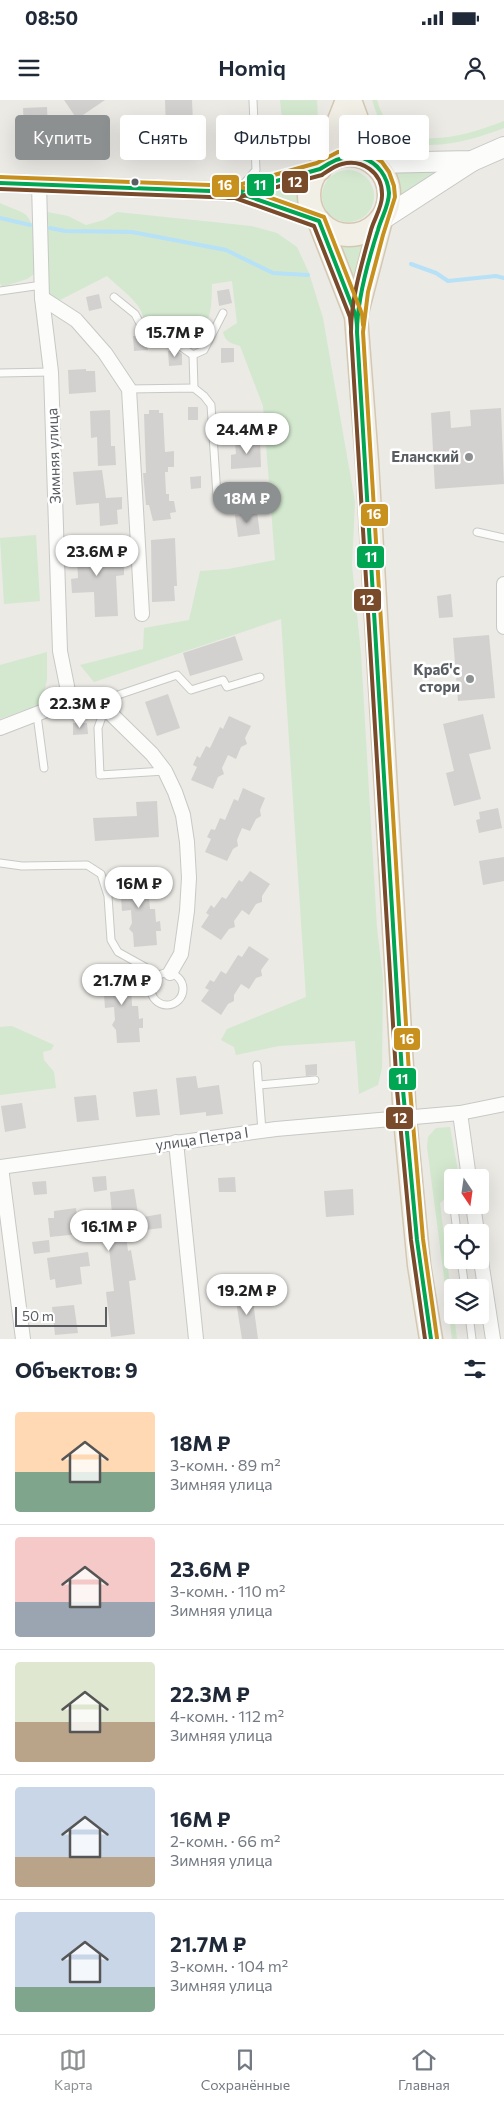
<!DOCTYPE html>
<html lang="ru">
<meta charset="utf-8">
<style>
body{margin:0;font-family:Commissioner,sans-serif;background:#f2f2f3;color:#1f2937;height:100vh;display:flex;flex-direction:column;font-size:19px;white-space:nowrap}
*{box-sizing:border-box;margin:0}
p{font-size:16px;color:#747a83}
.icon{flex:none;width:28px;height:28px;fill:none;stroke:currentColor;stroke-width:2;stroke-linecap:round;stroke-linejoin:round}
.map{position:relative;height:1239px;overflow:hidden}
.drawer{display:flex;flex-direction:column;background:#fff;flex:1}
.drawer>*{flex:none}
.top-card{position:absolute;left:15px;top:15px;width:475px;height:45px;display:flex;gap:10px}
.needle{width:32px;rotate:167deg}
.controls{position:absolute;left:444px;top:1069px;display:grid;gap:10px}
.controls a{display:grid;place-items:center;width:45px;height:45px;border-radius:5px;background:#fff;box-shadow:0 5px 20px #0002;font-size:25px}
.scale{position:absolute;left:15px;bottom:12px;width:92px;box-sizing:border-box;padding-left:5px;border:2px solid #5b5f64;border-top:0;font-size:14px;line-height:18px;white-space:nowrap;color:#5b5f64;-webkit-text-stroke:4px #fff;paint-order:stroke}
.price{position:absolute;translate:-50% -42px;padding:0 11px;border-radius:18px;background:#fff;color:#222;font-size:16px;line-height:32px;filter:drop-shadow(0 1px 2px #0008)}
.price::after{content:'';position:absolute;left:50%;top:30px;width:15px;height:11px;margin-left:-8px;background:inherit;clip-path:polygon(0 0,100% 0,50% 100%)}
.price.active{background:#8d9091;color:#fff}
ul{padding:0;list-style:none}
li{display:flex;align-items:center;gap:15px;height:125px;padding:0 15px}
li+li{border-top:1px solid #e0e1e3}
li span{display:grid;place-items:center;flex:none;width:140px;height:100px;border-radius:5px;color:#555}
li>.icon{margin-inline-start:auto}
span .icon{width:60px;height:60px;fill:#fffc;stroke-width:1}
li b{font-size:21px}
h2{display:flex;justify-content:space-between;align-items:center;height:60px;padding:0 15px;font-size:21px}
.pill{padding:0 18px;border-radius:5px;background:#fff;box-shadow:0 5px 20px #0002;font-size:18px;line-height:45px}
.pill.active{background:#8d9091;color:#fff}
.status{display:flex;justify-content:space-between;align-items:center;height:35px;padding:0 25px;background:#fff;direction:ltr}
.status svg{height:14px;fill:currentColor}
header{display:flex;justify-content:space-between;align-items:center;height:65px;padding:0 15px;background:#fff;font-size:22px;font-weight:600}
.tab-bar{display:flex;justify-content:space-around;align-items:center;height:70px;border-top:1px solid #e0e1e3;background:#fff;font-size:14px;color:#747a83}
.tab-bar a{display:grid;justify-items:center;gap:2px}
.tab-bar .active{color:#8d9091}
.map>svg:first-child{display:block}
.green{fill:#d3e8cf}
.lines{fill:none;stroke-linecap:round;stroke-linejoin:round}
.stream{stroke:#b7e1f7;stroke-width:4}
.building{fill:#d3d1cf}
.service-casing{stroke:#c8c8c7;stroke-width:9}
.minor-casing{stroke:#c8c8c7;stroke-width:16}
.tertiary-casing{stroke:#c8c8c7;stroke-width:20}
.secondary-casing{stroke:#c7c7c6;stroke-width:22}
.primary-casing{stroke:#d4c8b2;stroke-width:25}
.service{stroke:#fcfcfb;stroke-width:7}
.minor{stroke:#fcfcfb;stroke-width:14}
.tertiary{stroke:#fcfcfb;stroke-width:18}
.secondary{stroke:#fcfcfb;stroke-width:20}
.primary{stroke:#f2efe7;stroke-width:22}
.bus-1-casing{stroke:#fff;stroke-width:8}
.bus-2-casing{stroke:#fff;stroke-width:8}
.bus-3-casing{stroke:#fff;stroke-width:8}
.bus-1{stroke:#00a651;stroke-width:4}
.bus-2{stroke:#7a4b2a;stroke-width:4}
.bus-3{stroke:#c8911e;stroke-width:4}
.bus-dot{fill:#5b5f64;stroke:#fff;stroke-width:2}
.poi-dot{fill:#8d9091;stroke:#fff;stroke-width:2}
.labels{text-anchor:middle;stroke-width:5;stroke-linejoin:round;paint-order:stroke}
.street-label{font-size:15px;fill:#5b5f64;stroke:#fff}
.poi-label{font-size:15px;font-weight:bold;fill:#5b5f64;stroke:#fff;text-anchor:end}
.line-badge{stroke:#fff;stroke-width:2}
.badge-label{font-size:14px;text-anchor:middle;font-weight:bold;fill:#fff}
</style>
<div class="status"><b>08:50</b><svg viewBox="0 0 49 12"><path d="M0 12V9h3v3zM5 12V6h3v6zM10 12V3h3v9zM15 12V0h3v12zM26 1h20v11H26zM47 4h2v5h-2z"/></svg></div>
<header><svg class="icon" aria-label="menu" viewBox="0 0 24 24"><path d="M4 6h16M4 12h16M4 18h16"/></svg>Homiq<svg class="icon" aria-label="person" viewBox="0 0 24 24"><circle cx="12" cy="8" r="4"/><path d="M4 21q1-7 8-7t8 7"/></svg></header>
<div class="map">
<svg width="504" height="1239" viewBox="0 0 504 1239">
<rect width="100%" height="100%" fill="#ebeae5"/>
<g class="green">
<path d="M280,0H317L318,20L312,31L285,37L283,31Z"/>
<path d="M372,0H377C392,58 464,37 504,21V28C470,41 411,60 383,25C377,18 375,8 372,0Z"/>
<path d="M393,69L438,72L402,98Z"/>
<circle cx="348" cy="96" r="26"/>
<path d="M300,84L299,105L257,93Z"/>
<path d="M0,103C7,107 20,110 26,115C40,131 38,155 34,174L27,179L2,187L0,183Z"/>
<path d="M47,112L68,116L86,125L104,120L117,112L251,126L277,133L297,147L309,173L323,218L355,402L352,465L361,554L377,828L383,879L382,968L378,985L359,994L355,941L279,946L236,955L234,947L221,940L227,929L306,897L281,519L94,582L80,565L143,549L144,528L189,520L200,471L228,469L275,460L263,306L240,246C231,243 225,242 223,232L237,223L232,181L212,184C211,212 213,230 181,237C173,239 163,239 155,234C141,225 146,220 140,209C134,198 116,185 107,176L60,200L48,195Z"/>
<path d="M365,145L354,186L336,146Z"/>
<path d="M36,435L40,501L4,504L0,438Z"/>
<path d="M47,552V580L41,604L0,619V565Z"/>
<path d="M12,926L54,945L51,950L43,952L44,960L54,972L56,988L0,995V927Z"/>
<path d="M450,1027L459,1077L452,1078V1093L440,1103L452,1201V1215H454L457,1239H452L427,1047L428,1037L436,1028Z"/>
</g>
<g class="lines">
<g class="stream">
<path d="M0,118L30,125"/>
<path d="M50,128L65,131L132,132L226,150L273,173L308,175"/>
<path d="M411,164L436,173L448,181L496,176L504,178"/>
</g>
</g>
<g class="building">
<path d="M64,0H105L77,19Z"/>
<path d="M165,0H192L193,22H186L187,29L166,30Z"/>
<path d="M47,7L48,28L24,29L23,8Z"/>
<path d="M229,189L232,203L219,206L217,191Z"/>
<path d="M99,194L102,208L89,211L86,197Z"/>
<path d="M133,236H144L147,237L148,250L134,251Z"/>
<path d="M221,248H234V262L221,263Z"/>
<path d="M168,251H177L182,254V265L169,266Z"/>
<path d="M86,269V271H95L96,292L69,294L68,270Z"/>
<rect x="188" y="307" width="10" height="13"/>
<path d="M501,308L504,384L435,389L431,313L450,311L451,328L471,326L470,310Z"/>
<path d="M110,310L111,346H115L116,365L98,366L97,337L91,338L90,311Z"/>
<path d="M149,310H159V313H163L165,352L174,351V367H168V372H165L166,394H169V401H174L176,412L170,413L171,419L153,421L149,405H146L143,373H146L144,314H149Z"/>
<path d="M260,341L261,367L231,369V355L236,354L235,342Z"/>
<path d="M102,370L106,398L122,397V409L117,410L118,424L100,426L99,403L76,405L73,372Z"/>
<path d="M201,376V388L191,389L190,377Z"/>
<path d="M257,412L260,434L238,437L235,415Z"/>
<path d="M175,438L177,486H174L175,501L152,502L151,440Z"/>
<path d="M76,439H86V443L107,442L109,465L124,464V475L116,476L118,516L95,517L94,492L72,493L71,479L78,478Z"/>
<path d="M451,494L453,517L439,518L437,496Z"/>
<path d="M489,535L495,598L458,601L453,538Z"/>
<path d="M235,536L243,560L190,576L183,553Z"/>
<path d="M168,594L180,628L157,636L145,602Z"/>
<path d="M483,614L491,649L469,654L481,699L454,706L446,673L454,671L443,624Z"/>
<path d="M229,616L251,626L245,638L247,644L241,647L236,659L228,655L222,668L224,674L218,677L213,689L191,680L197,667L193,665L197,656L200,658L206,646L210,648L220,627L223,629Z"/>
<path d="M73,623H87L88,634L73,635Z"/>
<path d="M243,688L265,698L260,710L261,716L256,719L250,731L242,728L237,740L238,746L233,749L227,761L205,752L211,739L207,737L211,729L215,730L220,718L225,720L234,699L238,701Z"/>
<path d="M157,701L159,737L95,741L93,718L137,716L136,702Z"/>
<path d="M498,708L502,728L479,733L476,720L480,719L479,712Z"/>
<path d="M504,757V781L483,785L479,761Z"/>
<path d="M250,771L270,784L262,796V802L256,804L249,815L242,810L234,821L235,827L229,829L221,840L201,827L209,815L206,813L211,805L214,808L222,797L226,799L239,780L242,782Z"/>
<path d="M143,772L144,787L148,786L150,809H155L156,822L160,821L161,831H156L157,845L134,847L133,833L129,829L132,823L131,810L122,811L121,798L117,793L120,788L119,774Z"/>
<path d="M249,846L269,859L261,870L262,876L256,878L249,889L241,884L234,895V901L228,904L221,915L201,901L209,890L205,888L210,880L214,882L221,871L226,874L238,855L242,857Z"/>
<path d="M126,869L127,883H131L132,906H138L139,919L143,918V928H139L140,942L117,943L116,930L112,925L115,920L114,907L105,908L104,894L100,890L103,884L102,871Z"/>
<path d="M317,964V975L306,976L305,965Z"/>
<path d="M196,976L198,988L219,985L223,1014L206,1016V1012L180,1015L176,978Z"/>
<path d="M157,989L160,1015L136,1017L133,992Z"/>
<path d="M96,995L99,1020L77,1022L74,997Z"/>
<path d="M22,1003L26,1028L5,1032L1,1006Z"/>
<path d="M106,1076L107,1090L94,1092L92,1077Z"/>
<path d="M235,1077L236,1092H219L218,1078Z"/>
<path d="M46,1081L47,1094L34,1095L32,1082Z"/>
<path d="M134,1089L140,1126L125,1127L128,1151L131,1150L136,1180L129,1181L135,1234L111,1237L106,1192L114,1191L107,1131L50,1137L48,1118H54V1111L76,1108L77,1118L112,1114L110,1092Z"/>
<path d="M353,1089L354,1115L326,1117L324,1091Z"/>
<path d="M161,1114L162,1128L145,1130L143,1117Z"/>
<path d="M49,1140L50,1152L34,1154L32,1142Z"/>
<path d="M88,1152L90,1166L80,1167L82,1184L56,1188L55,1179L50,1180L47,1158Z"/>
<path d="M252,1194L258,1239H242L235,1195Z"/>
<path d="M74,1205L78,1233L55,1235L52,1207Z"/>
</g>
<g class="lines">
<defs>
<g id="service">
<path d="M241,87L256,70L253,0"/>
<path d="M0,191L42,185"/>
<path d="M114,197L135,214L143,229L158,238L180,246L193,255"/>
<path d="M193,255L204,250L223,213"/>
<path d="M193,255L194,288"/>
<path d="M0,273L51,272"/>
<path d="M129,289L194,288L204,296L211,305L217,396"/>
<path d="M477,432L504,438"/>
<path d="M37,615L44,668"/>
<path d="M165,671L100,675L98,628L105,608L115,596L177,575L191,590L223,580L227,587L260,577"/>
<path d="M0,763L22,766L87,765L101,774L108,796L111,840L118,852L145,867L156,878"/>
<circle cx="167" cy="889" r="16"/>
<path d="M257,965L262,1031"/>
<path d="M259,985L315,980"/>
<path d="M457,1132L454,1108L458,1105"/>
<path d="M461,1160L465,1188"/>
<path d="M469,1215L472,1239"/>
</g>
<g id="minor">
<path d="M39,83L42,198L51,272L60,551L70,601L105,608L152,654L165,671L175,692L183,715L187,742L189,778L187,811L181,854L170,873"/>
<path d="M42,198L76,220L105,253L129,289L142,514"/>
<path d="M504,484V527"/>
<path d="M0,628L70,601"/>
<path d="M460,1013L469,1078"/>
<path d="M176,1042L196,1239"/>
<path d="M0,1067L276,1029L460,1013L504,1004"/>
<path d="M1,1067L23,1239"/>
<path d="M473,1105L477,1132"/>
<path d="M480,1154L493,1239"/>
</g>
<g id="tertiary">
<path d="M0,83L236,92L319,121"/>
<path d="M236,92L320,69"/>
</g>
<g id="secondary">
<path d="M373,63L472,61L504,47"/>
<path d="M381,120L472,61"/>
</g>
<g id="primary">
<path d="M350,0L373,63"/>
<circle cx="349" cy="95" r="40"/>
<path d="M320,69L347,0"/>
<path d="M319,121L356,216L367,361L405,1019L419,1165L431,1239"/>
<path d="M356,216L381,120"/>
</g>
</defs>
<use href="#service" class="service-casing"/>
<use href="#minor" class="minor-casing"/>
<use href="#tertiary" class="tertiary-casing"/>
<use href="#secondary" class="secondary-casing"/>
<use href="#primary" class="primary-casing"/>
<use href="#service" class="service"/>
<use href="#minor" class="minor"/>
<use href="#tertiary" class="tertiary"/>
<use href="#secondary" class="secondary"/>
<use href="#primary" class="primary"/>
<defs>
<g id="bus-1">
<path d="M0,83L236,92L320,69C333,60 348,53 363,58C378,63 388,77 389,93C389,106 381,118 378,130C368,161 357,199 357,232L403,990L417,1140L431,1239"/>
<path d="M228,92H236L319,121L356,216L357,226"/>
</g>
<g id="bus-2">
<path d="M0,89L236,98L322,75C328,71 334,66 342,64C362,59 382,72 382,94C383,106 374,119 371,130C362,163 351,198 351,232L397,990L411,1140L425,1239"/>
<path d="M228,98H235L314,126L350,217L351,227"/>
</g>
<g id="bus-3">
<path d="M0,77L235,86L317,63L338,52L360,51L372,55L382,62L389,72L394,86L395,97L383,135L368,192L363,232L410,989L423,1139L437,1238"/>
<path d="M228,86H238L324,117L362,214L363,225"/>
</g>
</defs>
<use href="#bus-1" class="bus-1-casing"/>
<use href="#bus-2" class="bus-2-casing"/>
<use href="#bus-3" class="bus-3-casing"/>
<use href="#bus-1" class="bus-1"/>
<use href="#bus-2" class="bus-2"/>
<use href="#bus-3" class="bus-3"/>
</g>
<circle class="bus-dot" cx="135" cy="82" r="4.5"/>
<g class="poi-dot">
<circle cx="469" cy="357" r="5"/>
<circle cx="470" cy="579" r="5"/>
</g>
<g class="labels">
<g class="street-label">
<text transform="translate(54 356) rotate(-92)" y="5">Зимняя улица</text>
<text transform="translate(202 1039) rotate(-8)" y="5">улица Петра I</text>
</g>
<g class="poi-label">
<text x="459" y="362">Еланский</text>
<text x="460" y="575">Краб'с<tspan x="460" dy="17">стори</tspan></text>
</g>
</g>
<g class="line-badge">
<rect x="281" y="70" width="28" height="24" rx="5" fill="#7a4b2a"/>
<rect x="246" y="73" width="29" height="24" rx="5" fill="#00a651"/>
<rect x="211" y="74" width="29" height="24" rx="5" fill="#c8911e"/>
<rect x="360" y="403" width="29" height="24" rx="5" fill="#c8911e"/>
<rect x="356" y="445" width="29" height="24" rx="5" fill="#00a651"/>
<rect x="353" y="488" width="29" height="24" rx="5" fill="#7a4b2a"/>
<rect x="393" y="927" width="28" height="24" rx="5" fill="#c8911e"/>
<rect x="388" y="967" width="29" height="24" rx="5" fill="#00a651"/>
<rect x="385" y="1006" width="29" height="24" rx="5" fill="#7a4b2a"/>
</g>
<g class="badge-label">
<text x="295" y="87">12</text>
<text x="260" y="90">11</text>
<text x="225" y="90">16</text>
<text x="374" y="419">16</text>
<text x="371" y="462">11</text>
<text x="367" y="505">12</text>
<text x="407" y="944">16</text>
<text x="402" y="984">11</text>
<text x="400" y="1023">12</text>
</g>
</svg>
<div class="controls">
<a><svg class="needle" viewBox="-14 -14 28 28"><path d="M0-13l5 13h-10z" fill="#e53935"/><path d="M0 13l5-13h-10z" fill="#747a83"/></svg></a>
<a><svg class="icon" aria-label="locate" viewBox="0 0 24 24"><circle cx="12" cy="12" r="6"/><path d="M12 2v4M12 18v4M2 12h4M18 12h4"/></svg></a>
<a><svg class="icon" aria-label="layers" viewBox="0 0 24 24"><path d="M12 4l9 5-9 5-9-5zM3 14l9 5 9-5"/></svg></a>
</div>
<div class="scale">50 m</div>
<b class="price" style="left:175px;top:258px">15.7M ₽</b>
<b class="price" style="left:247px;top:355px">24.4M ₽</b>
<b class="price active" style="left:247px;top:424px">18M ₽</b>
<b class="price" style="left:97px;top:477px">23.6M ₽</b>
<b class="price" style="left:80px;top:629px">22.3M ₽</b>
<b class="price" style="left:139px;top:809px">16M ₽</b>
<b class="price" style="left:122px;top:906px">21.7M ₽</b>
<b class="price" style="left:109px;top:1152px">16.1M ₽</b>
<b class="price" style="left:247px;top:1216px">19.2M ₽</b>
<div class="top-card">
<a class="pill active">Купить</a>
<a class="pill">Снять</a>
<a class="pill">Фильтры</a>
<a class="pill">Новое</a>
</div>
</div>
<section class="drawer">
<h2>Объектов: 9<svg class="icon" aria-label="filters" viewBox="0 0 24 24"><path d="M4 7h16M4 17h16"/><circle cx="9" cy="7" r="2"/><circle cx="15" cy="17" r="2"/></svg></h2>
<ul>
<li><span style="background:linear-gradient(#ffd9b3 60%,#7fa58c 0)"><svg class="icon" aria-label="home" viewBox="0 0 24 24"><path d="M3 11l9-7 9 7M6 9v11h12V9"/></svg></span><div><b>18M ₽</b><p>3-комн. · 89 m²</p><p>Зимняя улица</p></div></li>
<li><span style="background:linear-gradient(#f6c9c9 65%,#9aa5b1 0)"><svg class="icon" aria-label="home" viewBox="0 0 24 24"><path d="M3 11l9-7 9 7M6 9v11h12V9"/></svg></span><div><b>23.6M ₽</b><p>3-комн. · 110 m²</p><p>Зимняя улица</p></div></li>
<li><span style="background:linear-gradient(#dfe7d0 60%,#b9a48a 0)"><svg class="icon" aria-label="home" viewBox="0 0 24 24"><path d="M3 11l9-7 9 7M6 9v11h12V9"/></svg></span><div><b>22.3M ₽</b><p>4-комн. · 112 m²</p><p>Зимняя улица</p></div></li>
<li><span style="background:linear-gradient(#c9d6e8 70%,#b9a48a 0)"><svg class="icon" aria-label="home" viewBox="0 0 24 24"><path d="M3 11l9-7 9 7M6 9v11h12V9"/></svg></span><div><b>16M ₽</b><p>2-комн. · 66 m²</p><p>Зимняя улица</p></div></li>
<li><span style="background:linear-gradient(#c9d6e8 75%,#7fa58c 0)"><svg class="icon" aria-label="home" viewBox="0 0 24 24"><path d="M3 11l9-7 9 7M6 9v11h12V9"/></svg></span><div><b>21.7M ₽</b><p>3-комн. · 104 m²</p><p>Зимняя улица</p></div></li>
</ul>
</section>
<nav class="tab-bar">
<a class="active"><svg class="icon" aria-label="map" viewBox="0 0 24 24"><path d="M3 6l6-2 6 2 6-2v14l-6 2-6-2-6 2zM9 4v14M15 6v14"/></svg>Карта</a>
<a><svg class="icon" aria-label="saved" viewBox="0 0 24 24"><path d="M7 4h10v16l-5-4-5 4z"/></svg>Сохранённые</a>
<a><svg class="icon" aria-label="home" viewBox="0 0 24 24"><path d="M3 11l9-7 9 7M6 9v11h12V9"/></svg>Главная</a>
</nav>
